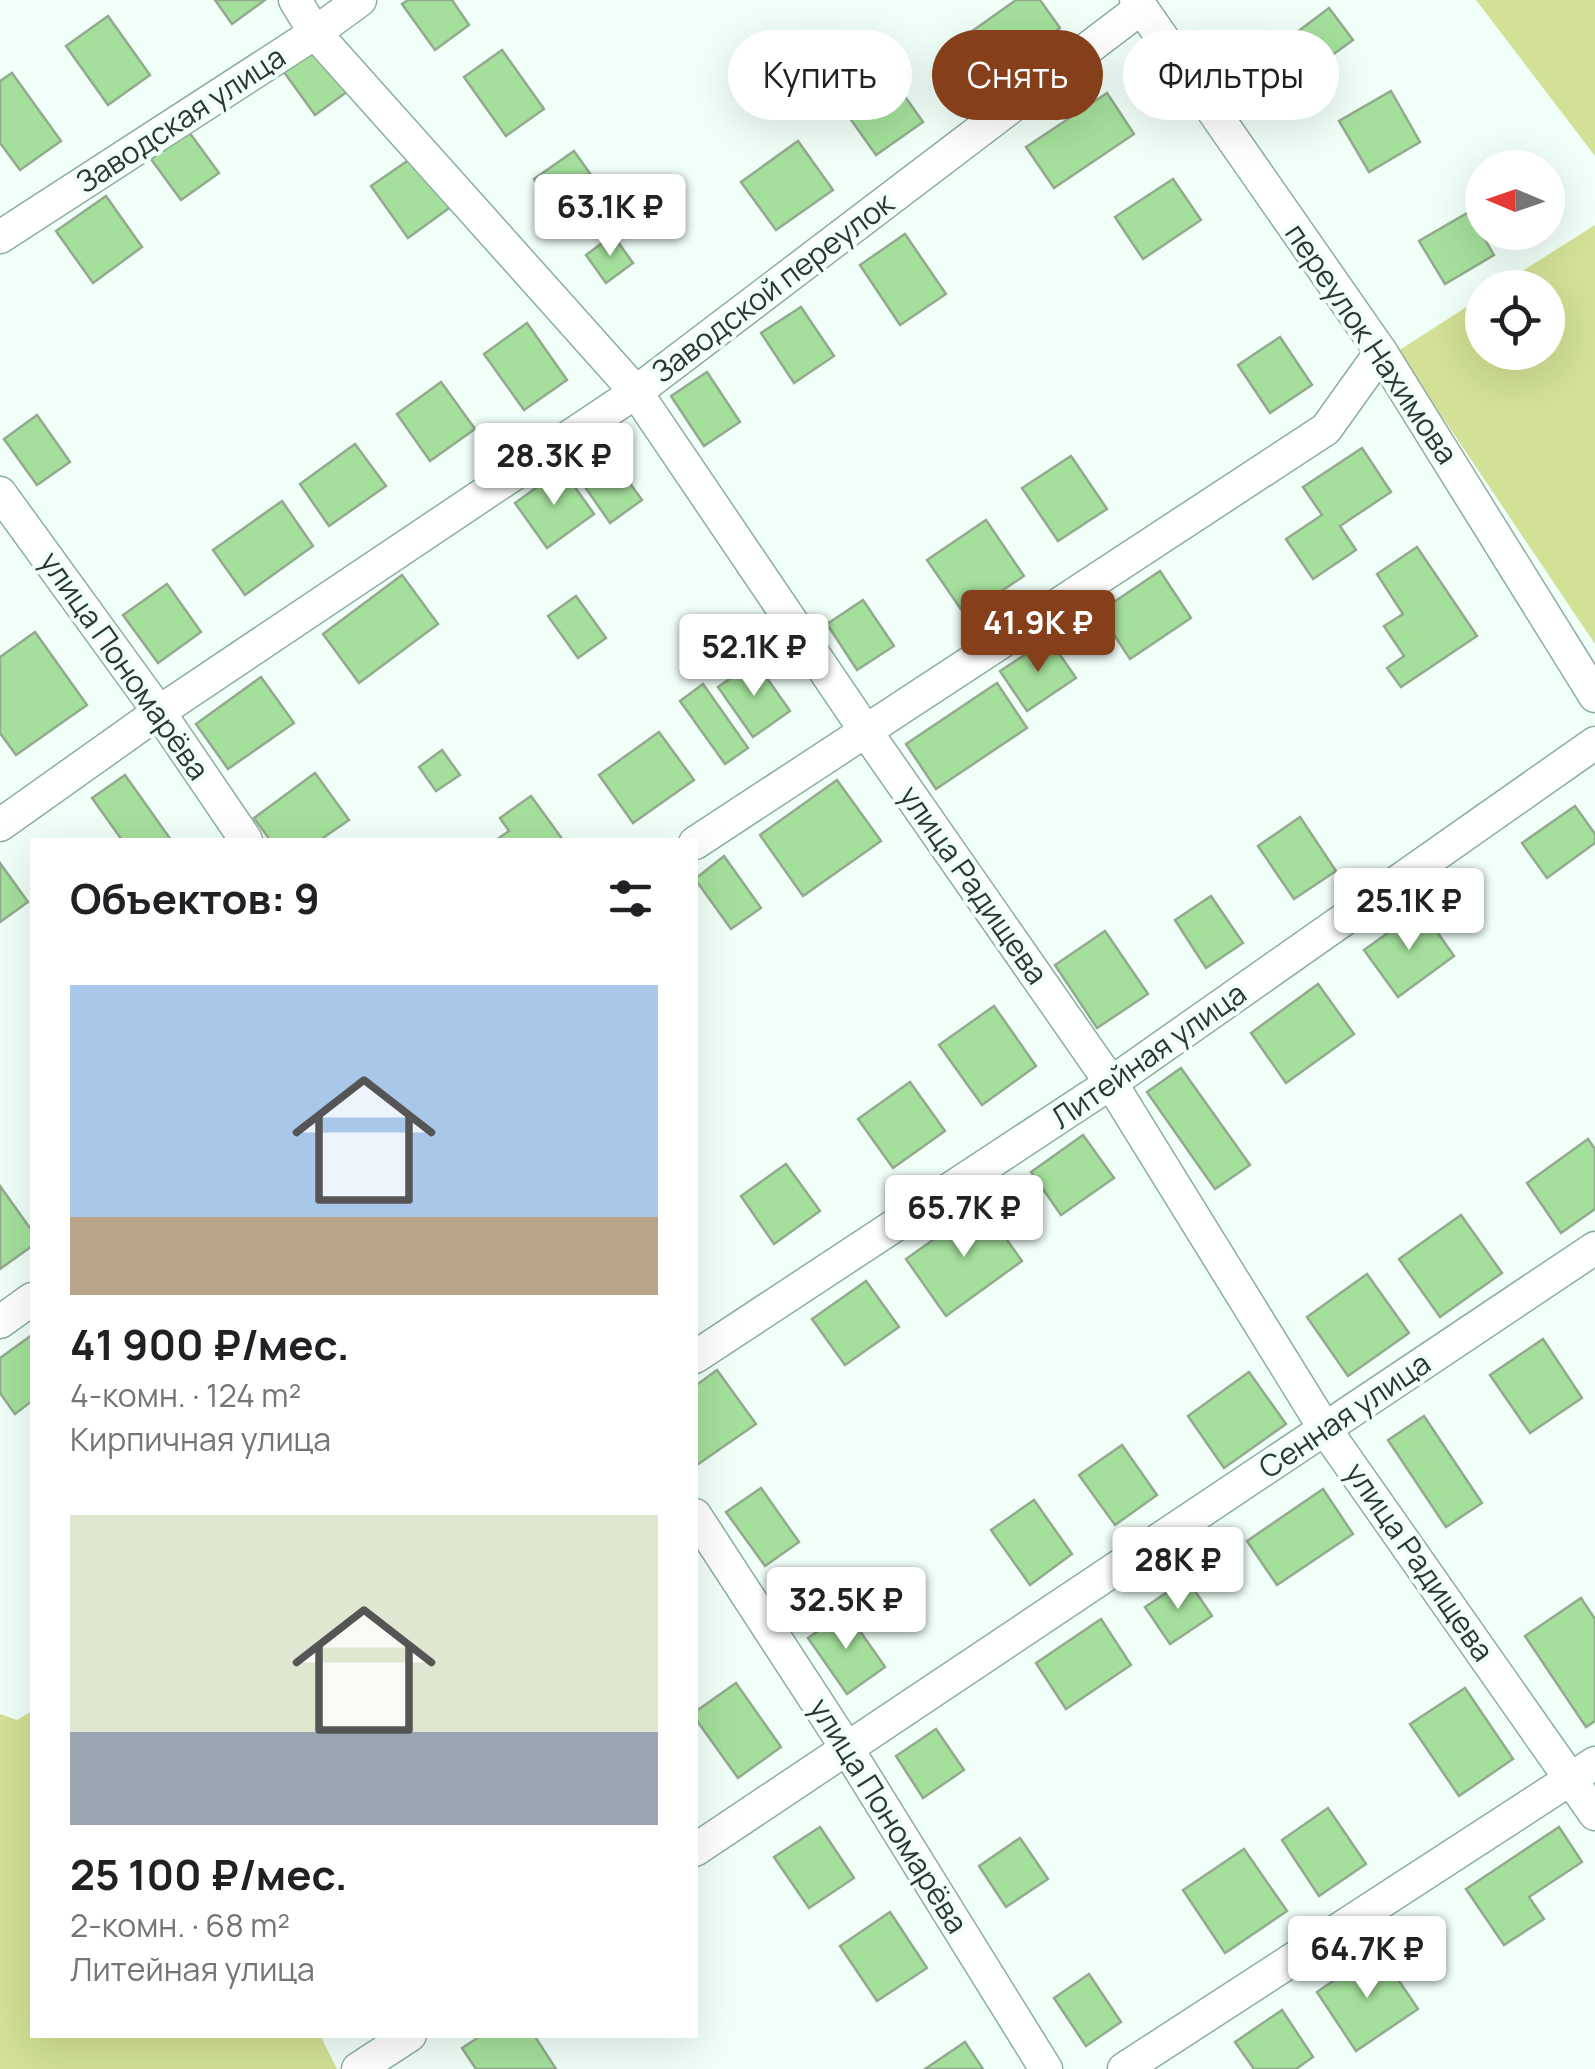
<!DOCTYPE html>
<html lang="ru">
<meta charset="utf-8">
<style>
body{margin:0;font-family:Manrope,sans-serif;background:#f2f2f2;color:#202124;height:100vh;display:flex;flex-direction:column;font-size:38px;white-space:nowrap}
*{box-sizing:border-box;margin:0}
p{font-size:32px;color:#757577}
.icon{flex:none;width:55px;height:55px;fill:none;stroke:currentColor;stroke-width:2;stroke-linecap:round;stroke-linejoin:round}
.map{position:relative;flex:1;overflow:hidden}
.panel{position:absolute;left:30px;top:838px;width:668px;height:1200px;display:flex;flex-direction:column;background:#fff;border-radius:0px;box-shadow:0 10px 40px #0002}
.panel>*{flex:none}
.banner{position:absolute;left:728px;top:30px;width:718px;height:90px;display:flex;gap:20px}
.needle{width:65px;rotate:272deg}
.tools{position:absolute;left:1465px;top:150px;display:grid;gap:20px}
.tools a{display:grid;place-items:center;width:100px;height:100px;border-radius:50%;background:#fff;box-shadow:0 10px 40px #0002;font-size:50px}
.price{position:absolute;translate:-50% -85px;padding:0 22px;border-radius:10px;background:#fff;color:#222;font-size:32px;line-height:65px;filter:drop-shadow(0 2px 5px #0008)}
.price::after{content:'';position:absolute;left:50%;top:60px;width:30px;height:22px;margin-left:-15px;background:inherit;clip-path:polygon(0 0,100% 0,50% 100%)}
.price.current{background:#863f1b;color:#fff}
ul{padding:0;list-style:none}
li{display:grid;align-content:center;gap:20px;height:530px;padding:0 40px}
li span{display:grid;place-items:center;height:310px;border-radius:0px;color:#555}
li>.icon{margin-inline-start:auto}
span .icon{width:180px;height:180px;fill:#fffc;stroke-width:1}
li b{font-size:42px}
h2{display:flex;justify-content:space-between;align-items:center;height:120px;padding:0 40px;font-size:42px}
.tag{padding:0 35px;border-radius:45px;background:#fff;box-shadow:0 10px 40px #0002;font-size:35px;line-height:90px}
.tag.current{background:#863f1b;color:#fff}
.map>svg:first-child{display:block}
.green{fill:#d2e195}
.building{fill:#a4e09b;stroke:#93aa8f;stroke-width:2.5}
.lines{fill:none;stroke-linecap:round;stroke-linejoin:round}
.street-casing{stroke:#8baf9e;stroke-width:35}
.street{stroke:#fff;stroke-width:32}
.labels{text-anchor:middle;stroke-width:8;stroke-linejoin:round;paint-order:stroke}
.street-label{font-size:30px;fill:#293831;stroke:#f0fff8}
</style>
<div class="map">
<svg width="1595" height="2069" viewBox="0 0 1595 2069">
<rect width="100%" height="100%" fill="#f0fff8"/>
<g class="green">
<path d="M1476,0H1595V156Z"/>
<path d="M1595,225V644L1398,351L1482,297V352H1548V288L1497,287Z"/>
<path d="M32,1711V2035H320L337,2069H0V1714L17,1720Z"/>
</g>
<g class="building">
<path d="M215,0H265L232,24Z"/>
<path d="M408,0H452L469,25L435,50L402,4Z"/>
<path d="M1016,0H1040L1060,28L989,78L961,39Z"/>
<path d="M1329,8L1353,40L1299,79L1276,48Z"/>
<path d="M108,16L150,75L108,105L66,46Z"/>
<path d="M336,35L366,78L315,115L284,72Z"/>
<path d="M502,50L544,109L506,136L464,77Z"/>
<path d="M884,67L923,122L876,155L837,100Z"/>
<path d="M12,73L61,141L20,170L0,143V81Z"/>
<path d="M1391,91L1420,142L1369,172L1339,121Z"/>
<path d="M1107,93L1134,134L1054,188L1026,147Z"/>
<path d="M189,132L219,173L181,200L151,159Z"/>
<path d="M798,141L833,190L776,230L741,182Z"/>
<path d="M574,151L610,202L570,230L534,179Z"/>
<path d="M416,155L452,206L408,238L371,186Z"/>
<path d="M1173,179L1201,220L1143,259L1115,217Z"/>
<path d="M106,196L142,247L93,283L56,231Z"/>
<path d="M1469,212L1494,255L1445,284L1419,241Z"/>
<path d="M905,234L946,294L900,325L860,265Z"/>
<path d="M613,235L633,263L606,283L586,255Z"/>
<path d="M801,307L834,356L794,383L761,333Z"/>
<path d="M527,323L567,380L524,410L484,354Z"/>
<path d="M1280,337L1312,385L1270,413L1238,365Z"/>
<path d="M707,372L740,422L704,446L671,396Z"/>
<path d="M441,382L475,429L430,461L397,414Z"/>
<path d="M37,415L70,462L37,485L4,439Z"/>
<path d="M355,444L386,486L329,526L300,484Z"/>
<path d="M603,446L642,500L610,523L572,468Z"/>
<path d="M1362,448L1391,492L1340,526L1356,550L1313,579L1286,539L1322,515L1303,487Z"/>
<path d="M1071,456L1107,509L1058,541L1022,488Z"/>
<path d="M562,469L594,514L547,548L515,503Z"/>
<path d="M282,501L313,546L245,595L213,550Z"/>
<path d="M986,520L1024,576L965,615L927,560Z"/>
<path d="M1417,547L1477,636L1401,687L1387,668L1404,656L1384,626L1403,614L1377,574Z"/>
<path d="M1160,571L1191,618L1130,659L1099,612Z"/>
<path d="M402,575L438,624L359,683L323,634Z"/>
<path d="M167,584L201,632L158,663L123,615Z"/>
<path d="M576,596L606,638L578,658L548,616Z"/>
<path d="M863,600L894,646L857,670L827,624Z"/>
<path d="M35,632L87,705L16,755L0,733V657Z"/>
<path d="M1049,639L1076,678L1027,711L1000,671Z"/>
<path d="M755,661L790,711L753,737L718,687Z"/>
<path d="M261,677L294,723L228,769L196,724Z"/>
<path d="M997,683L1027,728L936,789L906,744Z"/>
<path d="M703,684L748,748L725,764L680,701Z"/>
<path d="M659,732L694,780L633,823L599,775Z"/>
<path d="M442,750L460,775L436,791L419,767Z"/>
<path d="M315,773L349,820L320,840H270L254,818Z"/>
<path d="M125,775L171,840H122L92,798Z"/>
<path d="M837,780L881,841L803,896L760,835Z"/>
<path d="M531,796L563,840H496L509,831L500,818Z"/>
<path d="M1575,806L1595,834V843L1547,878L1522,843Z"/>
<path d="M1300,817L1336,871L1294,899L1258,846Z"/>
<path d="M724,856L761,908L731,929L695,879Z"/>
<path d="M0,863L28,902L0,922Z"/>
<path d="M1211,896L1243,943L1206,968L1175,920Z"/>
<path d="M1421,909L1454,956L1398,997L1364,950Z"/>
<path d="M1105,931L1148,994L1097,1028L1055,965Z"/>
<path d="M1318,984L1354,1034L1286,1083L1251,1033Z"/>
<path d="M994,1006L1036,1066L982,1105L939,1045Z"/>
<path d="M1181,1068L1250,1165L1215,1189L1147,1092Z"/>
<path d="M910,1082L945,1131L893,1168L858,1119Z"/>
<path d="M1083,1135L1114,1178L1061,1215L1031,1172Z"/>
<path d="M1588,1139L1595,1149V1209L1561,1233L1527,1183Z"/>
<path d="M786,1164L820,1211L774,1244L741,1196Z"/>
<path d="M0,1186L32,1231V1246L0,1269Z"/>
<path d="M982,1205L1022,1261L946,1316L906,1259Z"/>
<path d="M1461,1215L1502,1273L1440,1317L1399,1259Z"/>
<path d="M1367,1274L1409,1333L1348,1376L1307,1317Z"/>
<path d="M866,1281L899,1327L845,1365L812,1319Z"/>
<path d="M32,1335V1401L15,1414L0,1393V1358Z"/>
<path d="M1543,1339L1582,1398L1530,1433L1490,1375Z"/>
<path d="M717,1370L756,1424L697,1465L695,1386Z"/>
<path d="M1249,1372L1286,1424L1224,1468L1188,1416Z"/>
<path d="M1424,1416L1482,1503L1446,1527L1388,1440Z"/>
<path d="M1122,1445L1157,1495L1115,1525L1079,1475Z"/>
<path d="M761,1488L799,1542L765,1566L726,1512Z"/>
<path d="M1323,1489L1353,1534L1277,1585L1247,1541Z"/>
<path d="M1034,1500L1072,1554L1030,1585L991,1530Z"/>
<path d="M1187,1579L1212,1616L1170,1644L1145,1607Z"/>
<path d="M1581,1598L1595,1619V1721L1586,1727L1525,1636Z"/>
<path d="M846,1611L885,1667L847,1694L808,1638Z"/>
<path d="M1101,1619L1131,1665L1066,1709L1036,1663Z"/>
<path d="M736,1683L781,1747L738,1778L695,1718V1712Z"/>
<path d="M1465,1688L1513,1759L1459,1796L1410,1724Z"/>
<path d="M936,1729L964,1770L923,1798L896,1756Z"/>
<path d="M1328,1808L1366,1864L1319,1896L1282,1840Z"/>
<path d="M820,1827L854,1878L809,1908L774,1857Z"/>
<path d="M1559,1827L1582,1862L1529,1897L1544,1919L1504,1945L1466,1889Z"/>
<path d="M1020,1838L1048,1879L1006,1907L979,1866Z"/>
<path d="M1244,1849L1287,1911L1225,1953L1183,1890Z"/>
<path d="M890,1912L927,1968L877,2001L840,1946Z"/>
<path d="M1378,1950L1418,2009L1356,2051L1317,1992Z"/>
<path d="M1089,1974L1121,2022L1086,2046L1054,1998Z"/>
<path d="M1282,2010L1313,2057L1296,2069H1254L1235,2042Z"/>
<path d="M482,2035H534L556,2069H476L462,2048Z"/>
<path d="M965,2042L983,2069H925Z"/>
</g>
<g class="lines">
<defs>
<g id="street">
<path d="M295,0L315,33L636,392L865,730L1111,1083L1325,1429L1595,1814"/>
<path d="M1136,0L1381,352L1595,696"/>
<path d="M0,237L315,33L360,0"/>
<path d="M0,493L159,712L246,840"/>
<path d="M0,825L159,712L636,392L1141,8"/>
<path d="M695,843L1326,429L1381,352"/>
<path d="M0,1322L32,1299"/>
<path d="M695,1357L1111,1083L1595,743"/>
<path d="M695,1515L848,1750L1046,2069"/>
<path d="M695,1850L1595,1248"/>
<path d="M358,2069L410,2035"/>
<path d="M1124,2069L1595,1763"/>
</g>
</defs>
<use href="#street" class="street-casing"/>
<use href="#street" class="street"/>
</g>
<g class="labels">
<g class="street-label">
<text transform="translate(181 120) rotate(-33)" y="10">Заводская улица</text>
<text transform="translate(773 288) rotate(-37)" y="10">Заводской переулок</text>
<text transform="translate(1371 344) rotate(56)" y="10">переулок Нахимова</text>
<text transform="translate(124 666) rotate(55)" y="10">улица Пономарёва</text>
<text transform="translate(973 885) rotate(55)" y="10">улица Радищева</text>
<text transform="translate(1149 1056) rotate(-35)" y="10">Литейная улица</text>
<text transform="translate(1345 1416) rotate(-34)" y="10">Сенная улица</text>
<text transform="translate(1419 1562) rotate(55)" y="10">улица Радищева</text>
<text transform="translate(888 1816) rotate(58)" y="10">улица Пономарёва</text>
</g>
</g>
</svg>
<div class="tools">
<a><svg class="needle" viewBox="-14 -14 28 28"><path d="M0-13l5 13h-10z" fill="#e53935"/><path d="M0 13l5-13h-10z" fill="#757577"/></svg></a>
<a><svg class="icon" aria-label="locate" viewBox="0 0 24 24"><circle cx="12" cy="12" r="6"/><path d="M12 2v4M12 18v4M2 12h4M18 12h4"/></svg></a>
</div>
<b class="price" style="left:610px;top:259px">63.1K ₽</b>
<b class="price" style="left:554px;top:508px">28.3K ₽</b>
<b class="price current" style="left:1038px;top:675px">41.9K ₽</b>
<b class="price" style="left:754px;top:699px">52.1K ₽</b>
<b class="price" style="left:1409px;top:953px">25.1K ₽</b>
<b class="price" style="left:964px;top:1260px">65.7K ₽</b>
<b class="price" style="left:1178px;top:1612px">28K ₽</b>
<b class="price" style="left:846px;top:1652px">32.5K ₽</b>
<b class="price" style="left:1367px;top:2001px">64.7K ₽</b>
<div class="banner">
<a class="tag">Купить</a>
<a class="tag current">Снять</a>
<a class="tag">Фильтры</a>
</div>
<section class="panel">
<h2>Объектов: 9<svg class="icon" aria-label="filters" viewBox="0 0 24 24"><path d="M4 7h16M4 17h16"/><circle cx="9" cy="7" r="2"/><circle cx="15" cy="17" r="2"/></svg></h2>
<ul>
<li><span style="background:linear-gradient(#a9c7e8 75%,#b9a48a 0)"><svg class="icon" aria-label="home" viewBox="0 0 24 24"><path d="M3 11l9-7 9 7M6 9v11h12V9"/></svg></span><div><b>41 900 ₽/мес.</b><p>4-комн. · 124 m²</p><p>Кирпичная улица</p></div></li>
<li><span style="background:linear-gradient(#dfe7d0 70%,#9aa5b1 0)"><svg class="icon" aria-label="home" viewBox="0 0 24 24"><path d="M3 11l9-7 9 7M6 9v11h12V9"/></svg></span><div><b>25 100 ₽/мес.</b><p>2-комн. · 68 m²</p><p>Литейная улица</p></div></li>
</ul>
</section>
</div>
